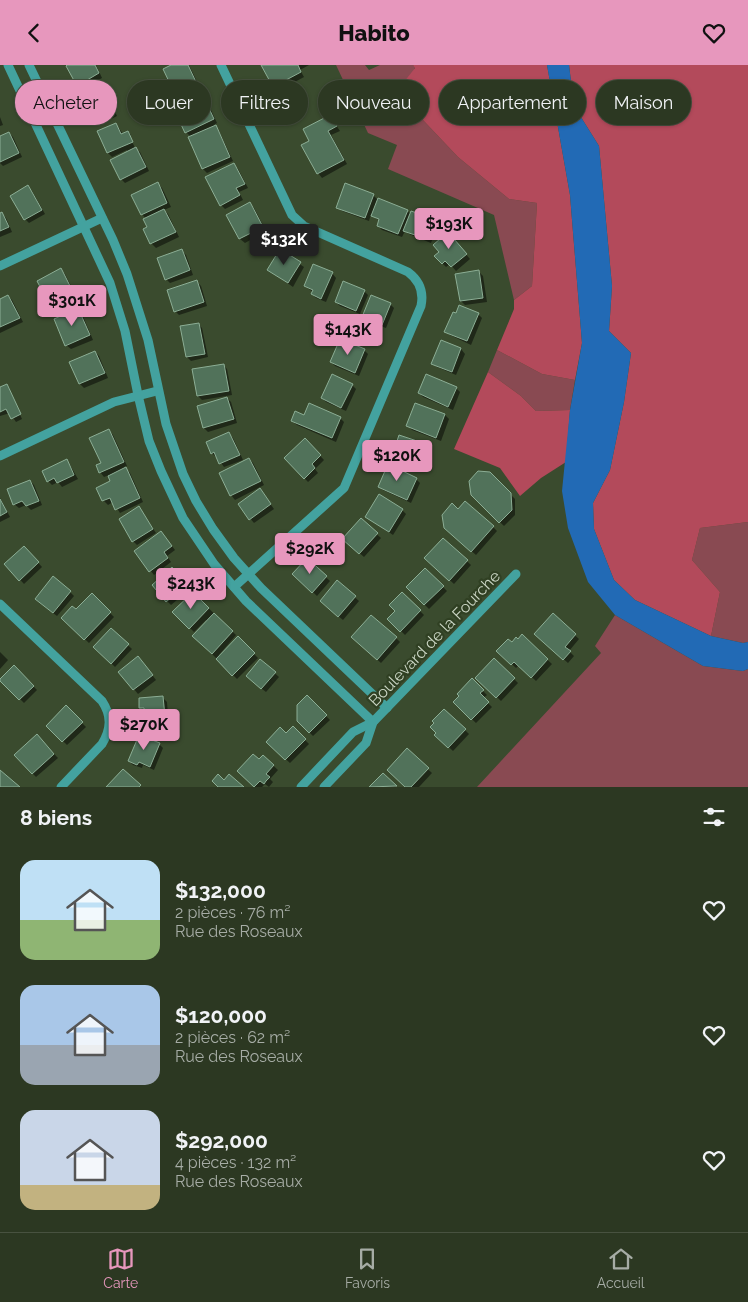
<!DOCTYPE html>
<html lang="fr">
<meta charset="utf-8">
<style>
body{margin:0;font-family:Raleway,sans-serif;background:#343f2a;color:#f1f3f6;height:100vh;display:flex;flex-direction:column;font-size:19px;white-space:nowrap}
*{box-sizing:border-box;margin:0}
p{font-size:16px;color:#a6aca5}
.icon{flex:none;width:28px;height:28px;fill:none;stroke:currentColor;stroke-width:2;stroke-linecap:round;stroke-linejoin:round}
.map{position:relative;height:722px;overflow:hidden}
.sheet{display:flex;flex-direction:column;background:#2c3822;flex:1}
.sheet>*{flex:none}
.top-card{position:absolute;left:15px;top:15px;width:719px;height:45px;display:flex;gap:10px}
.price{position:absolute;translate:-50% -42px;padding:0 11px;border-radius:5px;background:#e797bd;color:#111;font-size:16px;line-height:32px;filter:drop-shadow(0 1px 2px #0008)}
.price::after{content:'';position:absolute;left:50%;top:30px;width:15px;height:11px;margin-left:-8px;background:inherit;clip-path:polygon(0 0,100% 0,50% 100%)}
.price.current{background:#222;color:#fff}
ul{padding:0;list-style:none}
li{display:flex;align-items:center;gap:15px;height:125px;padding:0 20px}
li span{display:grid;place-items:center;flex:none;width:140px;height:100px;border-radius:15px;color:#555}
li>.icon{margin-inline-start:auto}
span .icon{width:60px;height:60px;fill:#fffc;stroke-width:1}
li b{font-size:21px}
h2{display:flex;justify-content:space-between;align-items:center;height:60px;padding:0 20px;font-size:21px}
.tag{padding:0 18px;border-radius:22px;background:#2c3822;box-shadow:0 1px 4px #0004,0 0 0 1px #485240;font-size:18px;line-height:45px}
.tag.current{background:#e797bd;color:#111}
header{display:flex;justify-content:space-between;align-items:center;height:65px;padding:0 20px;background:#e797bd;color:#111;font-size:22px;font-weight:800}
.tabs{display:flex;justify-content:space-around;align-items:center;height:70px;border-top:1px solid #485240;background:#2c3822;font-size:14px;color:#a6aca5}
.tabs a{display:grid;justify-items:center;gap:2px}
.tabs .current{color:#e797bd}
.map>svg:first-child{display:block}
.green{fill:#894a52}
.forest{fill:#b34a5b}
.water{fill:#226ab5}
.shadow{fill:#0007}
.building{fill:#51725a;stroke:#8cae95}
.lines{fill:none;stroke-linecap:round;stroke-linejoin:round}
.minor{stroke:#43a29f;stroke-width:9}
.labels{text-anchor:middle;stroke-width:4.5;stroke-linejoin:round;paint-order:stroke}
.street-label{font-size:16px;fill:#cbd6c5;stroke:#304023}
</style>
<header><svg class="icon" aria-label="back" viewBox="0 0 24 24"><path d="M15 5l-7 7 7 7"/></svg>Habito<svg class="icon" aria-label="heart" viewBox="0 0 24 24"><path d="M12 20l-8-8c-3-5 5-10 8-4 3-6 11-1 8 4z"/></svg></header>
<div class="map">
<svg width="748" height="722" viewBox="0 0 748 722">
<rect width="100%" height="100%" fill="#3a4b2e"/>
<g class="green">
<path d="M336,0H365L369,5L380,0H413L415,2L404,35L458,92L509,134L537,138L532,221L514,235L494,150L388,104L397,80L368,68Z"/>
<path d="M497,285L542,309L575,315L570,345L536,346L521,331L488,307Z"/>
<path d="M748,457V577L743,578L711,571L720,527L692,495L700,463Z"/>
<path d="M615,550L703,601L743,606L748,604V722H477L601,588L595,581Z"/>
</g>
<g class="forest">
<path d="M413,0H547L570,130L582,278L575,315L542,309L497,285L514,244V235L532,221L537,138L509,134L458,92L404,35V17L415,3Z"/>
<path d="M569,0H748V457L700,463L692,495L720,527L711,571L635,535L614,515L594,464L593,438L610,405L624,337L631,288L609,266L612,221L599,81L574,41Z"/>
<path d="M488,307L521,331L536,346L570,345L566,397L541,413L520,431L500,403L454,384Z"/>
</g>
<path class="water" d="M547,0H569L574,41L599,81L612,221L609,266L631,288L624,337L610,405L593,438L594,464L614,515L635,535L711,571L743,578L748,577V604L743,606L703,601L615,550L588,517L568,463L562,426L570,345L582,278L570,130Z"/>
<g class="shadow">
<path d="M70,0H96L102,13L82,24L78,20Z"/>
<path d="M174,0H189L199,21L179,31L175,27Z"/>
<path d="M262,0H309L300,5L304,12L278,26L274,22Z"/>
<path d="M101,24L105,28L117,51L99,60L95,56L83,33Z"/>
<path d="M199,26L204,30L217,58L214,60L219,66L233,96L207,108L203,104L189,73L191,72L186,67Z"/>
<path d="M330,51L340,66L331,70L347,99L322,113L318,108L311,76Z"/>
<path d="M0,52L3,60L0,61Z"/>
<path d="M116,59L123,69L128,67L131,70H129L135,83L140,87L149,106L125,118L121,114L128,87L127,85L112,92L108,88L99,67Z"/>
<path d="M9,68L13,72L22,92L3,101L0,98V73Z"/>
<path d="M234,100L238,104L248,123L239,127L243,135L225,144L221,140Z"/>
<path d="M158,119L162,123L171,142L164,145L168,149L179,172L156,183L152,179L145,165L149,163L146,154L142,149Z"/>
<path d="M28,122L32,126L45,149L29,158L25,154Z"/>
<path d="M373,130L378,135L407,146L411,149L433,155L438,159L431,178L409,169L405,166L402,172L382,165L378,161L380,156L371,149L369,156L342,146L338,142Z"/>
<path d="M250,139L254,143L266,166L245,178L240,174L228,150Z"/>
<path d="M0,149H2L6,153L12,167L0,172Z"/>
<path d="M452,173L470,194L456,206L450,199L446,202L442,198Z"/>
<path d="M182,186L186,190L193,210L170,218L166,214Z"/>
<path d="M280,186L304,202L293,222L269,205Z"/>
<path d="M61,205L65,209L77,233L56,244L51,240Z"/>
<path d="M479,207L483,211L487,237L465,240L461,236Z"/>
<path d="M332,208L336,213L326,237L316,233L312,229L313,227L305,221Z"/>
<path d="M197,217L201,221L207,241L179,250L175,246Z"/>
<path d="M364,226L368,230L360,249L340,241L336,237Z"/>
<path d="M8,231L12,235L23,257L0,268V235Z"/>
<path d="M390,239L394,243L386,263L367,256L363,252Z"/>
<path d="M78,245L82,249L93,275L71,284L66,280Z"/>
<path d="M478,249L482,253L471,280L450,270L446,266Z"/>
<path d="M198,259L202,263L208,292L191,296L187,292Z"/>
<path d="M442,277L461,284L465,289L456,310L437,302L433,298Z"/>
<path d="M364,285L368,289L359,311L335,301L331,297Z"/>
<path d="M95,287L99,291L108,313L84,323L80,319L71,297Z"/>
<path d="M223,300L227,304L232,330L202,335L198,331Z"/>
<path d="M7,320L10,324H8L22,354L16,357L10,348L0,351V324Z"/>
<path d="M352,320L356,324L346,346L326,337L322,333Z"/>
<path d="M456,323L460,327L453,345L423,332L419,328Z"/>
<path d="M227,333L231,337L237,358L208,367L204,363L198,342Z"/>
<path d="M416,340L445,350L449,354L441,376L412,365L408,361Z"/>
<path d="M340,353L344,357L336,377L297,360L292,356Z"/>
<path d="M109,366L113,370L127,401L124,402L130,408L143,437L120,448L113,437L108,440L104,436L98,423L112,417L109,410L104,412L100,407Z"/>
<path d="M229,369L233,373L243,395L224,402L217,392H216L212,388Z"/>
<path d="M305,375L324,395L315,404L318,408L308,417L286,393Z"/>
<path d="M422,379L427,384L419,406L396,398L392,394Z"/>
<path d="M249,394L253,398L264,420L235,435L231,430L220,409Z"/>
<path d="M66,396L70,400L78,414L62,422L58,417L52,420L48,416Z"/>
<path d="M489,408L515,434V450L504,461L472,430Z"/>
<path d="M416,414L420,418L411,438L383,425L379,421Z"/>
<path d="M30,416L34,420L42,440L31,445L26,440L19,443L14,439Z"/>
<path d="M263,429L274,444L254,458L239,440Z"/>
<path d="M0,433L10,452L0,457Z"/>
<path d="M139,443L156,468L137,480L133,476Z"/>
<path d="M402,445L406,449L393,470L366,451Z"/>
<path d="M458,446L493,462L497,466L476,490L450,467Z"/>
<path d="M361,455L381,473L364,492L344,474Z"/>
<path d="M165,472L175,485L167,491L171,497L154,510L136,487Z"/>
<path d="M443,474L471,500L454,519L426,493Z"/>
<path d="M24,482L42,502L24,519L6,499Z"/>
<path d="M307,495L330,516L317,531L294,509Z"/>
<path d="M425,504L447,526L429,544L407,522Z"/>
<path d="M176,508L190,524L171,540L167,536Z"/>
<path d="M337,517L359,536L343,555L325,540Z"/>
<path d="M70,527L74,531L57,551L40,538Z"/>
<path d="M193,528L236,570L219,590L220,591L238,573L258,593L237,614L194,571L207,557L206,555L194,567L174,547Z"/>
<path d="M402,528L424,550L405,570L389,554L396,547Z"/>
<path d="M92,530L114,552L89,578L63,553L76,546Z"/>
<path d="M553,550L579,574L569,586L574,591L568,598L540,573Z"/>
<path d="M112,565L132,584L115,602L95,582Z"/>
<path d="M522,571L552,599L536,616L519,600L516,603L498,586L518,576Z"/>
<path d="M396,573L400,577L381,598L357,576Z"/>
<path d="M0,587L8,595L0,604Z"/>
<path d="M495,595L518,618L501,636L477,613Z"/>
<path d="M261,596L279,612L266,627L251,615Z"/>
<path d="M142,597L156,615L138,629L120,607Z"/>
<path d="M14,602L37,625L24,638L1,615Z"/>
<path d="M472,615L487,630L483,633L492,642L476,658L454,637Z"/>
<path d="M307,632L330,655L313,671L298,656Z"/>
<path d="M163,633L167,637L169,666L151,667L147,663L145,647L141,643Z"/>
<path d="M66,642L86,662L67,680L48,661Z"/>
<path d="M444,645L469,669L453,686L436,670Z"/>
<path d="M293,663L309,679L290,698L267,677L286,670Z"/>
<path d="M37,671L58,693L36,712L15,690Z"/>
<path d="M159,679L163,683L154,705L143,700L142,703L133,700L129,696Z"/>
<path d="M407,685L432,708L419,722H406Z"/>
<path d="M263,691L278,705L270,714L273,717L269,722L265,719L262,722H255L238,706L259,696Z"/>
<path d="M383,709L396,722H371Z"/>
</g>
<g class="building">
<path d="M67,0H95L99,8L77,21L66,1Z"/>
<path d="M171,0H188L196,17L174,27L163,4Z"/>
<path d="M261,0H298L301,7L273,22Z"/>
<path d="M101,23L113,47L93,57L81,33Z"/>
<path d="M200,24L214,54L185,68L171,38Z"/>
<path d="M330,50L337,61L328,66L344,95L317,109L301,80L309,76L303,64Z"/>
<path d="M116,58L121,69L128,66L133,77L107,88L97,66Z"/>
<path d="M216,60L230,92L202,104L188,72Z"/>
<path d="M9,67L19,88L0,97V71Z"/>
<path d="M136,82L146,102L120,115L110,95Z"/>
<path d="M234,98L245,119L236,123L240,130L220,141L205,112Z"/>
<path d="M158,117L167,138L141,150L131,130Z"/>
<path d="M345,118L374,129L365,153L336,143Z"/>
<path d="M28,120L42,145L24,155L10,131Z"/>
<path d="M378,133L408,145L398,169L377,161L379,154L371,151Z"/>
<path d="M250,137L263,162L239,174L226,150Z"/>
<path d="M164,144L176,167L150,179L143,164L147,162L143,154Z"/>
<path d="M411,146L434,154L427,174L403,166Z"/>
<path d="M2,147L9,162L0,166V148Z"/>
<path d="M448,167L467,189L451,202L445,196L442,199L434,191L439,187L433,180Z"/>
<path d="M182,184L190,205L165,215L157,193Z"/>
<path d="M280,184L301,197L288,218L267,205Z"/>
<path d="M313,199L333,207L321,234L311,229L313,225L304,221Z"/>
<path d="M61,203L74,229L50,241L37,216Z"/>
<path d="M479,205L483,233L460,236L455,209Z"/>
<path d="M197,215L204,237L174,247L167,225Z"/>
<path d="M343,216L365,225L356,246L335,237Z"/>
<path d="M8,230L20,253L0,262V234Z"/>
<path d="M371,230L391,238L382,260L362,252Z"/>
<path d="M459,240L479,248L467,276L444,267L453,247L456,248Z"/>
<path d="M78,243L90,270L65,281L54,254Z"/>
<path d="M199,258L205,289L186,292L180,261Z"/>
<path d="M340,274L365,284L355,308L330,297Z"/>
<path d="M441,275L461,283L452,307L431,299Z"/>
<path d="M95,286L105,308L79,319L69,297Z"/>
<path d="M224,299L229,326L197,331L192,304Z"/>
<path d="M332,309L353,319L341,343L321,333Z"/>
<path d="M426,309L457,322L448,342L418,328Z"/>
<path d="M7,319L21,349L11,354L6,344L0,347V322Z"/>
<path d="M227,332L234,354L203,363L197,341Z"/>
<path d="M309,338L341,352L332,373L291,356L295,346L304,350Z"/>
<path d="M415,338L445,349L436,373L406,361Z"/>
<path d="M109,364L124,397L99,408L96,400L101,398L89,373Z"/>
<path d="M229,367L240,390L219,399L214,387L211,389L206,377Z"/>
<path d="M399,370L423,378L415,402L391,394Z"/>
<path d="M305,373L321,390L312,399L315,403L304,414L284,393Z"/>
<path d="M249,393L261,416L230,431L219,408Z"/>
<path d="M67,394L74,410L57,418L54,413L47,417L42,406Z"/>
<path d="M388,399L417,413L407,435L378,422Z"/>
<path d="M126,402L140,433L115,445L110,433L102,436L96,423L110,416L108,411Z"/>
<path d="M478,406L490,407L511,428L512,445L499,458L471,430L469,416Z"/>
<path d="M30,415L39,436L26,441L22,436L13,440L7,424Z"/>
<path d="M260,423L271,439L249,455L238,439Z"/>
<path d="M379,429L403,444L389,467L365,452Z"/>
<path d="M0,434L7,447L0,451Z"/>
<path d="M465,436L494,461L471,487L444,463L442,450L452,438L458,444Z"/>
<path d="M139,441L153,464L132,477L119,454Z"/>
<path d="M361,453L378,468L359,489L342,474Z"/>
<path d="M161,466L172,481L164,487L168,493L149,507L134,486Z"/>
<path d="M443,473L468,495L449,516L424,493Z"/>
<path d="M24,481L39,497L19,516L4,499Z"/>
<path d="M307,493L327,511L312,528L292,509Z"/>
<path d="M172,502L187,519L166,537L152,520Z"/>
<path d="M425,503L444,521L424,540L406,522Z"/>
<path d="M53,511L71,526L53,548L35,534Z"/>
<path d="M337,515L356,531L338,552L320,536Z"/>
<path d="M193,527L209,543L189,564L172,547Z"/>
<path d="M402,527L421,545L400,567L387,554L395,546L389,540Z"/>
<path d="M92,528L111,547L84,575L61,553L72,541L76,544Z"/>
<path d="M214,548L233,566L212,589L192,571Z"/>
<path d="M553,548L576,569L565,582L571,586L563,595L534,569Z"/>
<path d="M371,550L397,572L377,595L351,572Z"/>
<path d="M111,563L129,579L111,599L93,582Z"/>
<path d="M522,569L548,594L531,613L514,597L511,600L496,586L508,574L512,577L516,572L518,574Z"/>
<path d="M238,571L255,588L232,611L216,594Z"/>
<path d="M138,591L153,610L133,625L118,607Z"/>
<path d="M494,593L515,613L496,633L475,613Z"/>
<path d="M260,594L276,607L261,624L246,611Z"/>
<path d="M14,600L34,621L19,635L0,616V614Z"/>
<path d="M472,613L484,625L480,628L489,637L471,655L453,637L459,631L457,629Z"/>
<path d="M307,630L327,650L309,668L297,656V640Z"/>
<path d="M163,631L166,662L146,663L144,643H139V633Z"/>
<path d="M66,640L83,657L62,677L46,661Z"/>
<path d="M444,644L466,664L448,683L434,670L436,668L430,662L434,658L432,656Z"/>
<path d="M293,661L306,674L285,695L266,677L280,662L286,668Z"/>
<path d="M37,669L54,689L32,709L14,690Z"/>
<path d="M139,670L160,678L150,702L139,697L137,700L128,696Z"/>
<path d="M407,683L429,703L411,722H405L387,705Z"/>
<path d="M253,689L259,694L263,690L274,700L266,709L270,712L266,716L264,719L260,716L254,722L237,706Z"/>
<path d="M123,704L141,720L139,722H106Z"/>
<path d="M0,705L20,722H0Z"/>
<path d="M383,708L397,721L369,722Z"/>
<path d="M218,709L224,715L229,709L244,722H218L212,716Z"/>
</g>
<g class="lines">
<g class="minor">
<path d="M8,0L110,218L125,266L138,330L149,376L161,406L183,453L214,499L246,536L373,657"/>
<path d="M29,0L113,175L127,209L148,275L166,359L183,409L196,436L213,464L234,493L261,523L387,643"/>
<path d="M221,0L292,150L304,161L408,207C420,216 424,227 421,241L344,423L234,522"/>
<path d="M0,201L102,153"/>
<path d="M0,391L114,337L157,326"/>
<path d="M0,539L102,636C112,651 111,664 102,679L61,722"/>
<path d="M301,722L353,667L373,657L516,509"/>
<path d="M324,722L366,678L373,657"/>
</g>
</g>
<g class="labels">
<g class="street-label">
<text transform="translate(434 573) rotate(-46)" y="6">Boulevard de la Fourche</text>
</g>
</g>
</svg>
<b class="price" style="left:449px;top:185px">$193K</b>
<b class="price current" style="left:284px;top:201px">$132K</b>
<b class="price" style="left:72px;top:262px">$301K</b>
<b class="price" style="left:348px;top:291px">$143K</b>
<b class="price" style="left:397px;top:417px">$120K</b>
<b class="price" style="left:310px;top:510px">$292K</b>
<b class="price" style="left:191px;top:545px">$243K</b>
<b class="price" style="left:144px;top:686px">$270K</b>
<div class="top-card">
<a class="tag current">Acheter</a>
<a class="tag">Louer</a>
<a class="tag">Filtres</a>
<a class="tag">Nouveau</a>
<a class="tag">Appartement</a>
<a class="tag">Maison</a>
</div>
</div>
<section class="sheet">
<h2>8 biens<svg class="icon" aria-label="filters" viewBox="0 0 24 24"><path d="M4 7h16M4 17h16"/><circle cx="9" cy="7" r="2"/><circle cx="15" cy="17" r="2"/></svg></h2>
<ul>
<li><span style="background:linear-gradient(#bfe0f5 60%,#8fb573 0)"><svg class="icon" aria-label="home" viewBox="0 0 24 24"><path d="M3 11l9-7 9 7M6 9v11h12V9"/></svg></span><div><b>$132,000</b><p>2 pièces · 76 m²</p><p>Rue des Roseaux</p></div><svg class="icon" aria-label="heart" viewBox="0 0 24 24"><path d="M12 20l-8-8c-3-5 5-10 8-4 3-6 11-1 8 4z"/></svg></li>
<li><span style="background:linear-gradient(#a9c7e8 60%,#9aa5b1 0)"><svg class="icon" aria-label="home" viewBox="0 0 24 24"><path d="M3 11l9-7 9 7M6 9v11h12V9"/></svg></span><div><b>$120,000</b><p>2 pièces · 62 m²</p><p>Rue des Roseaux</p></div><svg class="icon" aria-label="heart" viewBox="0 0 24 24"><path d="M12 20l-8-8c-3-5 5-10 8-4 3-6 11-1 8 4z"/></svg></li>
<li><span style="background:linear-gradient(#c9d6e8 75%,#c2b280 0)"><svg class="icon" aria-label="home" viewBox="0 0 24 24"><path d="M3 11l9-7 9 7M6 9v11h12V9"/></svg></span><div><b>$292,000</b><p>4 pièces · 132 m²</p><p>Rue des Roseaux</p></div><svg class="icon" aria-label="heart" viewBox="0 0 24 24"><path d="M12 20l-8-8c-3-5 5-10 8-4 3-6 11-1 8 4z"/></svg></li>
</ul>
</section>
<nav class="tabs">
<a class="current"><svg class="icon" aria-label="map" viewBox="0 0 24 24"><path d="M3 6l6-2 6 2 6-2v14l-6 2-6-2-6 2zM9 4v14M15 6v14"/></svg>Carte</a>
<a><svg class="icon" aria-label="saved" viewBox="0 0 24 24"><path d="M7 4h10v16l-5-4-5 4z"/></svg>Favoris</a>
<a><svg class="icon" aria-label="home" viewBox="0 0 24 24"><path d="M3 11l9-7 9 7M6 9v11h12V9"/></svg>Accueil</a>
</nav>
